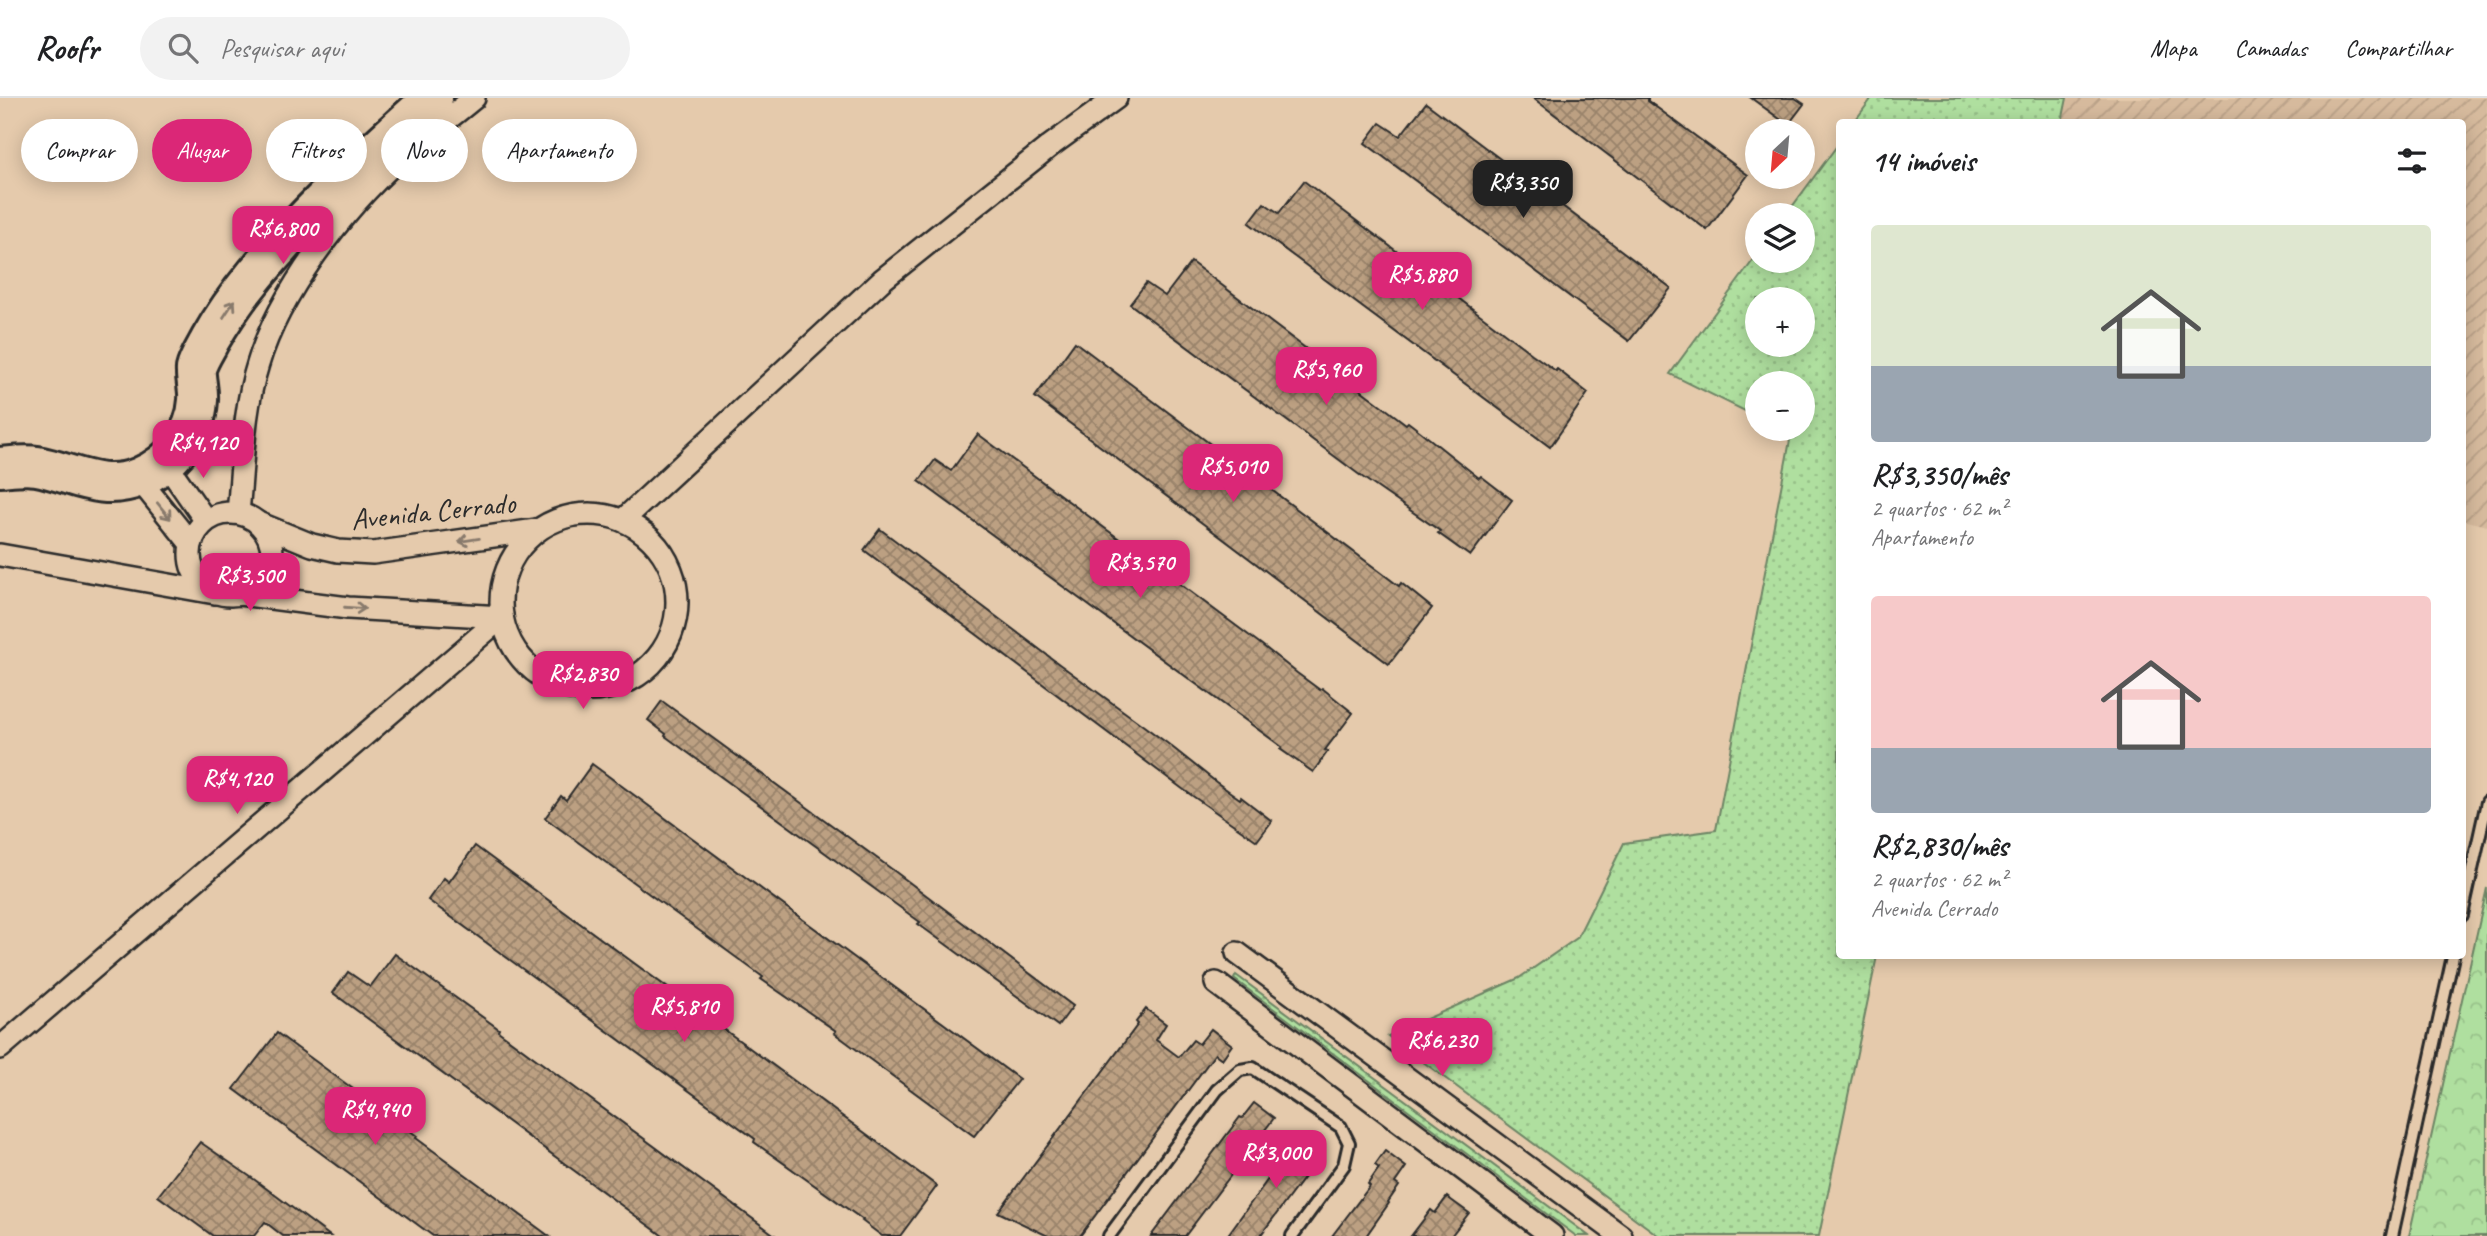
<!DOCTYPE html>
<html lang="pt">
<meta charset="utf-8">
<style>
body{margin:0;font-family:Caveat,sans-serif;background:#f2f2f2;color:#202124;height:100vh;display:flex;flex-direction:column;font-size:26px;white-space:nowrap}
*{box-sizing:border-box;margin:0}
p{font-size:23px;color:#757577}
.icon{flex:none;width:38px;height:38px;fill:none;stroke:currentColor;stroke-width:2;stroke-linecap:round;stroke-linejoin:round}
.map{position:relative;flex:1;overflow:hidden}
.details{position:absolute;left:1836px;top:21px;width:630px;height:840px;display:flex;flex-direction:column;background:#fff;border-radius:7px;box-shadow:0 4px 18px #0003}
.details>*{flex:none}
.guide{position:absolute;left:21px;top:21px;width:665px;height:63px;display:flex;gap:14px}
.needle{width:46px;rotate:206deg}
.tools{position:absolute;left:1745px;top:21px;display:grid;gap:14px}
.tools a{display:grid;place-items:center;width:70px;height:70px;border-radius:50%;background:#fff;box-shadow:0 4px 18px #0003;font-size:35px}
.price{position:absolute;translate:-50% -60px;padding:0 16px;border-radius:14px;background:#db2777;color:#fff;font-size:23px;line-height:46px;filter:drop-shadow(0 2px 4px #0008)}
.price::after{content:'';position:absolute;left:50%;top:42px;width:21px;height:16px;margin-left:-10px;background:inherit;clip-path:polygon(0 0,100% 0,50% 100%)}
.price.active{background:#222;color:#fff}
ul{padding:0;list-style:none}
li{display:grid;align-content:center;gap:14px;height:371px;padding:0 35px}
li span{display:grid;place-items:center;height:217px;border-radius:7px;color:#555}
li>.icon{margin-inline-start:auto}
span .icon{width:126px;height:126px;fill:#fffc;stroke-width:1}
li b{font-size:30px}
h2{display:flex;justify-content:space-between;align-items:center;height:84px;padding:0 35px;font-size:30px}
.pill{padding:0 24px;border-radius:32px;background:#fff;box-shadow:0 4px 18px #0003;font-size:24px;line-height:63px}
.pill.active{background:#db2777;color:#fff}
header{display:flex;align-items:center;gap:42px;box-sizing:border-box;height:98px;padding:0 35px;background:#fff;border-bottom:2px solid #e0e0e0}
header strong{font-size:33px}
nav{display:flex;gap:38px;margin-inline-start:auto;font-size:24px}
.search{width:490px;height:63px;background:#f2f2f2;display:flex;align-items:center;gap:18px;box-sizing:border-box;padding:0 24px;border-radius:38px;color:#757577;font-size:26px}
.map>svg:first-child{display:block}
.industrial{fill:url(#industrial-furrows)}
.grass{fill:url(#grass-dots);stroke:#6d8565;stroke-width:2;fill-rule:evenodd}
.forest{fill:url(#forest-crowns);stroke:#6d8565;stroke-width:2}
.building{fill:url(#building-cross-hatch);stroke:#2b2b2b;stroke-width:2}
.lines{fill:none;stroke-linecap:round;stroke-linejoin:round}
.lane-casing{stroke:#2b2b2b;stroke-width:16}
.street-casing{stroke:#2b2b2b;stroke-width:26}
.highway-casing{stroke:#2b2b2b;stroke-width:44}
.lane{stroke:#e5caac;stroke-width:10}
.street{stroke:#e5caac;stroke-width:21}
.highway{stroke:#e5caac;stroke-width:38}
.oneway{stroke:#887a6c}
.labels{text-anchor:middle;stroke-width:5;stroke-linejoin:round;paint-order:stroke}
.street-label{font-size:30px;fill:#2b2b2b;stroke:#e5caac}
</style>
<header>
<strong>Roofr</strong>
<div class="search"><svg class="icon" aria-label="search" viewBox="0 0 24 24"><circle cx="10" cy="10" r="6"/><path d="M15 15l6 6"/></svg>Pesquisar aqui</div>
<nav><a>Mapa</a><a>Camadas</a><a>Compartilhar</a></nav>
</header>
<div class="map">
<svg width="2487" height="1138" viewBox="0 0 2487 1138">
<defs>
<pattern id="industrial-furrows" width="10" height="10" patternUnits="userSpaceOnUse" patternTransform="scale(1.75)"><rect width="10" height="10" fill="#d6ba9d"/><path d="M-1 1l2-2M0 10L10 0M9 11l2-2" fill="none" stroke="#b8a087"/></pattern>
<pattern id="grass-dots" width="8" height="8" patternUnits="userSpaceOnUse" patternTransform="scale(1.75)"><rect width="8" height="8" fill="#afdf9f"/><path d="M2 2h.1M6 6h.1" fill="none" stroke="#97c089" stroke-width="1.8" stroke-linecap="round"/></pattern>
<pattern id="forest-crowns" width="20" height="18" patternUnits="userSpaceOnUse" patternTransform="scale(1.75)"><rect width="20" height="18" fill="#afdf9f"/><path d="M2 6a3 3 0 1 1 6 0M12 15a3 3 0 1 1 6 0" fill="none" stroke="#97c089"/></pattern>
<pattern id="building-cross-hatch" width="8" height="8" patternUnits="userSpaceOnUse" patternTransform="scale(1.75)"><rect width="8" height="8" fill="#bca082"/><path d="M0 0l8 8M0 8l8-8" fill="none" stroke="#99836b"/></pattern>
</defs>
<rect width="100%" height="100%" fill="#e5caac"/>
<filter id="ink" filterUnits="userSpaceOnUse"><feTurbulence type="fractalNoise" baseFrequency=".0143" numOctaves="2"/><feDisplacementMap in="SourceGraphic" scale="14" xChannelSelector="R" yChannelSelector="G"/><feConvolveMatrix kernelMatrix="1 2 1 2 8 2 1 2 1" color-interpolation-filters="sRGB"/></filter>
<g filter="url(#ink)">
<path class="industrial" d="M2067,0H2487V428L2462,422V24H2062Z"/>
<g class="grass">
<path d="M1872,0H2067L2062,24H1854Z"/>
<path d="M1839,45V858H1877L1819,1138H1659L1388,938L1519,880L1577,840L1624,745L1716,732L1791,337L1780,331H1802V285H1757V319L1670,276L1757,157V163H1802V117H1786ZM1802,201V247H1757V201Z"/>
<path d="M1236,877L1589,1138H1576L1234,881Z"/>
</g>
<path class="forest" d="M2487,790V1138H2409Z"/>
<g class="building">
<path d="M1533,0H1648V3L1748,77L1707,132Z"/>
<path d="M1751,0H1795L1804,6L1788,27Z"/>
<path d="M1426,5L1671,190L1629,243L1365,45L1380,25L1400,38Z"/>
<path d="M1304,83L1532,256L1556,273L1557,271L1588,295L1550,349L1249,125L1264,105L1279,115Z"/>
<path d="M1191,164L1406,326L1408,324L1421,334L1479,380L1481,378L1512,402L1470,458L1438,435L1440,433L1365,381L1130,206L1146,185L1165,198Z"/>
<path d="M1075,244L1399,488L1401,485L1432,510L1389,566L1035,299Z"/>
<path d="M978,336L1262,547L1297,575L1320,592L1322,590L1353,615L1325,652L1328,653L1313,674L1280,651L1282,649L919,383L935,362L951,373Z"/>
<path d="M880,431L1059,566L1167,645L1216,684L1240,701L1241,699L1272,723L1257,743L1184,692L864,452Z"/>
<path d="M662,603L893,772L1073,908L1058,928L918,826L920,824L665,638L666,636L648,622Z"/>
<path d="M592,666L1019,981L974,1038L834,935L836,933L775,891L761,881L763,879L545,720L561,698L566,702Z"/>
<path d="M475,748L937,1088L900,1138H882L862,1123L863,1122L754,1044L755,1041L428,802L444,780L449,784Z"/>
<path d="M395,856L499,931L498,933L776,1138H663L333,895L348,874L370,889Z"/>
<path d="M1146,911L1166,926L1156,942L1179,959L1193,942L1199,946L1211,931L1232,947L1222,961L1215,956L1080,1138H1048L998,1114L1138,926L1136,924Z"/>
<path d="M277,935L417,1038L416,1040L549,1138H433L234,991Z"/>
<path d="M1254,1005L1274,1020L1185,1138H1151L1240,1019L1242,1020Z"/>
<path d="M1299,1038L1320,1053L1308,1069L1310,1071L1260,1138H1227Z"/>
<path d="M200,1044L255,1082L330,1138H283L265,1124L254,1138H213L158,1098Z"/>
<path d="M1385,1053L1406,1069L1395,1085L1399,1088L1388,1104L1389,1105L1366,1138H1332L1370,1088L1368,1086L1379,1070L1375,1067Z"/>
<path d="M1447,1099L1469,1115L1451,1138H1411L1431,1112L1435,1115Z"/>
</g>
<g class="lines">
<defs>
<g id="lane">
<path d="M2462,817L2487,704"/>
<path d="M1109,1138L1217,992L1240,972L1253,970L1341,1029L1349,1045L1344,1067L1292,1138"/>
<path d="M2392,1138L2453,858"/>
</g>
<g id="street">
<path d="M165,364L206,423"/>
<path d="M138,380L191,446"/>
<path d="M238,415C243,366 243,313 258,266C279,195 344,110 399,61C423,39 449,21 474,0"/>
<circle cx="231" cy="456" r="41"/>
<circle cx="589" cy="504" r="88"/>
<path d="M623,422L882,182L1050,48L1116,0"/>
<path d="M258,425L312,447L338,453L373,455L536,432"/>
<path d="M0,457L215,495"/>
<path d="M239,496L348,510L502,519"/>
<path d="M1237,855L1621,1138"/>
<path d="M1216,885L1552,1138"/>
<path d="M0,950L502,519"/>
</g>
<path id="highway" d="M0,369C12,368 25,366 37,368C74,375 101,395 140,379C171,366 196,337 198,302C199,292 195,280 196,271C198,262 206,250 210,242C237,194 272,156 309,117C349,76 390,38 433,0"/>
</defs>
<use href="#lane" class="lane-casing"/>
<use href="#street" class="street-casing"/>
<use href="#highway" class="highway-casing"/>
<use href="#lane" class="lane"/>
<use href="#street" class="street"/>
<use href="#highway" class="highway"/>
</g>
<defs><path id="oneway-shaft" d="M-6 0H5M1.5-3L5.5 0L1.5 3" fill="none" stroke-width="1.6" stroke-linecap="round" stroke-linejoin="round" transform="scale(1.75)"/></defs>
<g class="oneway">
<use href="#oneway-shaft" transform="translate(229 211) rotate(-57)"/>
<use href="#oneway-shaft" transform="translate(164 413) rotate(51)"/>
<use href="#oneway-shaft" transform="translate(469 442) rotate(171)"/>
<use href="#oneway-shaft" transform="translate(355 510) rotate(4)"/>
</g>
</g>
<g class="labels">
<g class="street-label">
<text transform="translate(433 413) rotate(-6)" y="10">Avenida Cerrado</text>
</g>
</g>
</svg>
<div class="tools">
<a><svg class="needle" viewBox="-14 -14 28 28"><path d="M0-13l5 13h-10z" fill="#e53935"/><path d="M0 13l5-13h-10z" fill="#757577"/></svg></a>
<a><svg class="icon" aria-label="layers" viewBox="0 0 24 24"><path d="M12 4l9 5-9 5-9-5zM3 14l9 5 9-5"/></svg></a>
<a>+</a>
<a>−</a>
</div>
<b class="price active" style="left:1523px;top:122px">R$3,350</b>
<b class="price" style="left:283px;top:168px">R$6,800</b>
<b class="price" style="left:1422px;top:214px">R$5,880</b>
<b class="price" style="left:1326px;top:309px">R$5,960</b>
<b class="price" style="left:203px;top:382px">R$4,120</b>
<b class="price" style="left:1233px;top:406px">R$5,010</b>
<b class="price" style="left:1140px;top:502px">R$3,570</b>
<b class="price" style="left:250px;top:515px">R$3,500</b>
<b class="price" style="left:583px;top:613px">R$2,830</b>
<b class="price" style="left:237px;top:718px">R$4,120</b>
<b class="price" style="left:684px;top:946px">R$5,810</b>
<b class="price" style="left:1442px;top:980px">R$6,230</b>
<b class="price" style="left:375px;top:1049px">R$4,940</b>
<b class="price" style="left:1276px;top:1092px">R$3,000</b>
<div class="guide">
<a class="pill">Comprar</a>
<a class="pill active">Alugar</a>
<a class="pill">Filtros</a>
<a class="pill">Novo</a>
<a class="pill">Apartamento</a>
</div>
<section class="details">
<h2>14 imóveis<svg class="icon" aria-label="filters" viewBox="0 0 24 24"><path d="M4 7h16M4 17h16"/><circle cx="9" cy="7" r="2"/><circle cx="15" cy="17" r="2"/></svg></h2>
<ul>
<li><span style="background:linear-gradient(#dfe7d0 65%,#9aa5b1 0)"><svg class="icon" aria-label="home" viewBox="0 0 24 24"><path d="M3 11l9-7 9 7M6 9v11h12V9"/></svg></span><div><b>R$3,350/mês</b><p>2 quartos · 62 m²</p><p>Apartamento</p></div></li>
<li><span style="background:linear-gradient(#f6c9c9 70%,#9aa5b1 0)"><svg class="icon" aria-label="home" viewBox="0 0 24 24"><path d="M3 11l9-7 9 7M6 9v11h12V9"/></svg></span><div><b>R$2,830/mês</b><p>2 quartos · 62 m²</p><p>Avenida Cerrado</p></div></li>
</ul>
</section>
</div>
